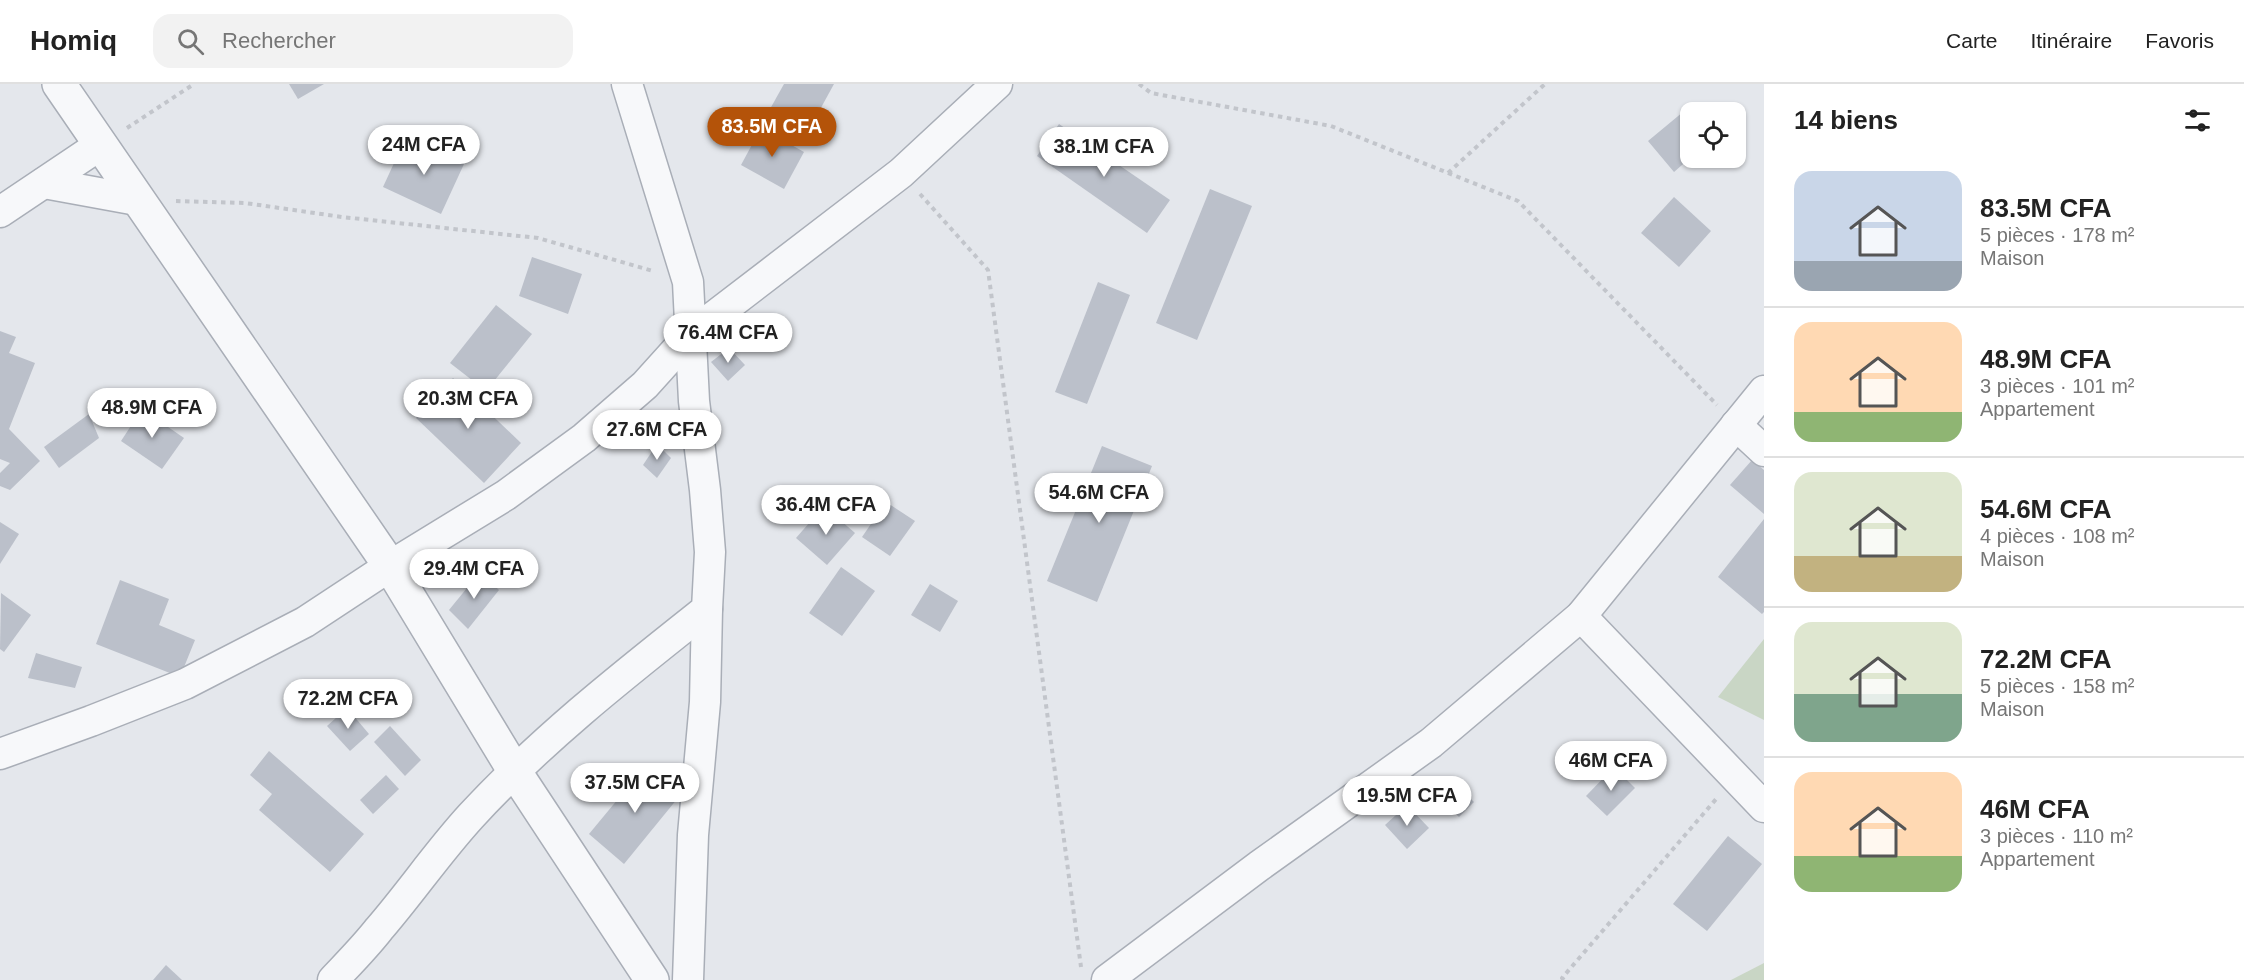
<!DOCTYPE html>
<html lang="fr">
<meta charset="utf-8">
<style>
body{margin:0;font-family:Helvetica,sans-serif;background:#f2f2f2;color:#222;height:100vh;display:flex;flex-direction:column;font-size:22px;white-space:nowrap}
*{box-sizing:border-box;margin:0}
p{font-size:20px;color:#767676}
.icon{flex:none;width:33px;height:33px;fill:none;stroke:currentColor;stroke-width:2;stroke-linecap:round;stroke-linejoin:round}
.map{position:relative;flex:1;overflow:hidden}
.side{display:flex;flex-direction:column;background:#fff;width:480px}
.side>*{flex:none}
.tools{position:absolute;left:1680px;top:18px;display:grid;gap:12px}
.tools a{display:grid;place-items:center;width:66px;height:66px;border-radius:12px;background:#fff;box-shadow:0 2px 4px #0004;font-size:30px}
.price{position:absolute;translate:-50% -51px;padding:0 14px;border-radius:21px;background:#fff;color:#222;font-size:20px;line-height:39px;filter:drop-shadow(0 2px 3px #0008)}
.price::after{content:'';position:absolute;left:50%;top:36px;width:18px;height:14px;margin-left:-9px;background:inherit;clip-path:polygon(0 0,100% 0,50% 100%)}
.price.current{background:#b45309;color:#fff}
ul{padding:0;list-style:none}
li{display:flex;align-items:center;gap:18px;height:150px;padding:0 30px}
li+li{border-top:2px solid #e0e0e0}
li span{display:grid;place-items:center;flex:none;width:168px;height:120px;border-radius:18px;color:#555}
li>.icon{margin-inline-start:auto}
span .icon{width:72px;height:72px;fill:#fffc;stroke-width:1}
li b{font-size:26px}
h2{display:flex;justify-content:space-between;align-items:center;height:72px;padding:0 30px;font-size:26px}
header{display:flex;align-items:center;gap:36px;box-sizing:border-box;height:84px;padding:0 30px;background:#fff;border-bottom:2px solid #e0e0e0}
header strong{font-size:28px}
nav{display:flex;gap:33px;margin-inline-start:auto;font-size:21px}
.search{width:420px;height:54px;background:#f2f2f2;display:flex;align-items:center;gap:15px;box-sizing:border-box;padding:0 21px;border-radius:18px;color:#767676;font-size:22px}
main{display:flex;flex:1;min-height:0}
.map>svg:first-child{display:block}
.green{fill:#c9d6c5}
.building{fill:#bbc0ca}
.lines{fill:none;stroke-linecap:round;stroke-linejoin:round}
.minor-casing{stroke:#a9aeb7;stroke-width:33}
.tertiary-casing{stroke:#a9aeb7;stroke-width:36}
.path{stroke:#c2c5cb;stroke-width:4;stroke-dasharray:4.5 4.5;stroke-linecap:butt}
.minor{stroke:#f7f8fa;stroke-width:30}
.tertiary{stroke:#f7f8fa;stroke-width:33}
</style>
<header>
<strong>Homiq</strong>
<div class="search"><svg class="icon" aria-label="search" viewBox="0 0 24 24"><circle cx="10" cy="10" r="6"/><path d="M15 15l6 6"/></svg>Rechercher</div>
<nav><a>Carte</a><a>Itinéraire</a><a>Favoris</a></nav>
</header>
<main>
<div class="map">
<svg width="1764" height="896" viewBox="0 0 1764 896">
<rect width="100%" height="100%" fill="#e4e7ec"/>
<g class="green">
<path d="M1764,555V636L1718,613Z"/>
<path d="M1764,879V896H1731Z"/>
</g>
<g class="building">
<path d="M289,0H324L298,15Z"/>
<path d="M784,0H834L800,62L761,41Z"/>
<path d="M1689,23L1694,28H1690V74L1674,88L1648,57Z"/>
<path d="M1059,40L1170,116L1147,149L1037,72Z"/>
<path d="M761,44L804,68L784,105L741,81Z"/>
<path d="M406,53L464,80L441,130L383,103Z"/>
<path d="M1210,105L1252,122L1197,256L1156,239Z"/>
<path d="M1674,113L1711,147L1679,183L1641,149Z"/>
<path d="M532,173L582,190L568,230L519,212Z"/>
<path d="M1098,198L1130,211L1087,320L1055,308Z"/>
<path d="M496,221L532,250L486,307L450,279Z"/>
<path d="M0,247L16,253L9,269L35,279L9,345L40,377L10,406L0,402V389L10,379L0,375Z"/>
<path d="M729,264L745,281L728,297L711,278Z"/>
<path d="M453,294L521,359L484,399L416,334Z"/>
<path d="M142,325L184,354L162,385L121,357Z"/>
<path d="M89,330L99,354L59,384L44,363Z"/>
<path d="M657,360L671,374L657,394L643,381Z"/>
<path d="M1102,362L1152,382L1097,518L1047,497Z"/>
<path d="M1752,376L1764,386V430L1730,401Z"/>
<path d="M886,418L915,437L890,472L862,453Z"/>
<path d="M824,422L855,449L827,481L796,454Z"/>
<path d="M1764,435V528L1762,530L1718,493Z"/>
<path d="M0,438L19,450L0,480Z"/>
<path d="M841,483L875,507L842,552L809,529Z"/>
<path d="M480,488L499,506L468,545L449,526Z"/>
<path d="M120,496L169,515L159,541L195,556L180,593L96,560Z"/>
<path d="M930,500L958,517L940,548L911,531Z"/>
<path d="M1,509L31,531L4,568L0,565Z"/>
<path d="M36,569L82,583L75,604L28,594Z"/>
<path d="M347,624L369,650L350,667L327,642Z"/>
<path d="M390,642L421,676L405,692L374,658Z"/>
<path d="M269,667L364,750L330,788L259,726L272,710L250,691Z"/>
<path d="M647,680L682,709L624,780L589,750Z"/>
<path d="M1614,683L1635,704L1607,732L1586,712Z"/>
<path d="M386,691L399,705L373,730L360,716Z"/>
<path d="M1458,703L1474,718L1459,733L1443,718Z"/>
<path d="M1407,721L1429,744L1407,765L1385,741Z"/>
<path d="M1728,752L1762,780L1707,847L1673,820Z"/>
<path d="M166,881L182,896H153Z"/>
</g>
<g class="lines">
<defs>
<g id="minor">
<path d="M44,99L137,116"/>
<path d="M0,128L100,61"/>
<path d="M1736,341L1764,367"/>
<path d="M1581,532L1764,723"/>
<path d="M0,670L91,637L185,600L305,538L390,482L506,411L584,354L645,301L691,250L901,89L997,0"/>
<path d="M333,896C349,879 365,863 379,845C411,808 438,768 471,732C542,655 625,590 707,525L710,468L705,406L694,317L688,198L627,0"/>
<path d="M688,896L693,751L705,618L707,525"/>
<path d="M1107,896L1259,782L1431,659L1581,532L1764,307"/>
</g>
<path id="tertiary" d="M59,0L390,482L515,688L652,896"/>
</defs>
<use href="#minor" class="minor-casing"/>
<use href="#tertiary" class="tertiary-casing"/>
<g class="path">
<path d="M1139,0L1151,9L1331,42L1518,117L1717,321"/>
<path d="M127,44L194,0"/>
<path d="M1448,89L1545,0"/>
<path d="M920,110L988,186L1081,883"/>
<path d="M176,117L245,119L342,133L538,154L653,187"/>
<path d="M1564,896L1562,894L1717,714"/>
</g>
<use href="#minor" class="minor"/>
<use href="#tertiary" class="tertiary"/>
</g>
</svg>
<div class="tools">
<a><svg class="icon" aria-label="locate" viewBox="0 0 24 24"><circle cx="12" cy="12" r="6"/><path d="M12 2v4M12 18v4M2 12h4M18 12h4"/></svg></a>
</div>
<b class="price current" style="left:772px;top:74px">83.5M CFA</b>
<b class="price" style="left:424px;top:92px">24M CFA</b>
<b class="price" style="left:1104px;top:94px">38.1M CFA</b>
<b class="price" style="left:728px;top:280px">76.4M CFA</b>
<b class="price" style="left:468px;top:346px">20.3M CFA</b>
<b class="price" style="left:152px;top:355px">48.9M CFA</b>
<b class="price" style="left:657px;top:377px">27.6M CFA</b>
<b class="price" style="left:1099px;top:440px">54.6M CFA</b>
<b class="price" style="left:826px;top:452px">36.4M CFA</b>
<b class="price" style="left:474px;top:516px">29.4M CFA</b>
<b class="price" style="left:348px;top:646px">72.2M CFA</b>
<b class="price" style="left:1611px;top:708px">46M CFA</b>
<b class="price" style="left:635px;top:730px">37.5M CFA</b>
<b class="price" style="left:1407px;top:743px">19.5M CFA</b>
</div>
<section class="side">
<h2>14 biens<svg class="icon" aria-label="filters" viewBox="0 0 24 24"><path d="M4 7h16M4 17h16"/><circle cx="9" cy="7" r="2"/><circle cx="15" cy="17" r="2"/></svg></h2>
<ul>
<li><span style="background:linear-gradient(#c9d6e8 75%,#9aa5b1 0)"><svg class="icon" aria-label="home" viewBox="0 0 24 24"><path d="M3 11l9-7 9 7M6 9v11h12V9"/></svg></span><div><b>83.5M CFA</b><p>5 pièces · 178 m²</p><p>Maison</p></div></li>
<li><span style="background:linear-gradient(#ffd9b3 75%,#8fb573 0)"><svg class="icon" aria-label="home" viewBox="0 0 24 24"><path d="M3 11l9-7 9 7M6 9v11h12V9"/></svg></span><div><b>48.9M CFA</b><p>3 pièces · 101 m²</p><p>Appartement</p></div></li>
<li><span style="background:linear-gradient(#dfe7d0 70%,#c2b280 0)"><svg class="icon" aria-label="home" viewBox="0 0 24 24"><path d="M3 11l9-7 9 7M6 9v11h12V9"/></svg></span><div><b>54.6M CFA</b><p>4 pièces · 108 m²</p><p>Maison</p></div></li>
<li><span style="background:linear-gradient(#dfe7d0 60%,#7fa58c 0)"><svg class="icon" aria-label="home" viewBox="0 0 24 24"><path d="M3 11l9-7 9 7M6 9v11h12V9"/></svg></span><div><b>72.2M CFA</b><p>5 pièces · 158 m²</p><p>Maison</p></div></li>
<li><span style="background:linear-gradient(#ffd9b3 70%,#8fb573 0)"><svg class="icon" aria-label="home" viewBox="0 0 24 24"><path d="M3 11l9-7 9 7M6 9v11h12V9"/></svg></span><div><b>46M CFA</b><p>3 pièces · 110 m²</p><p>Appartement</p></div></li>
</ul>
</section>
</main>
